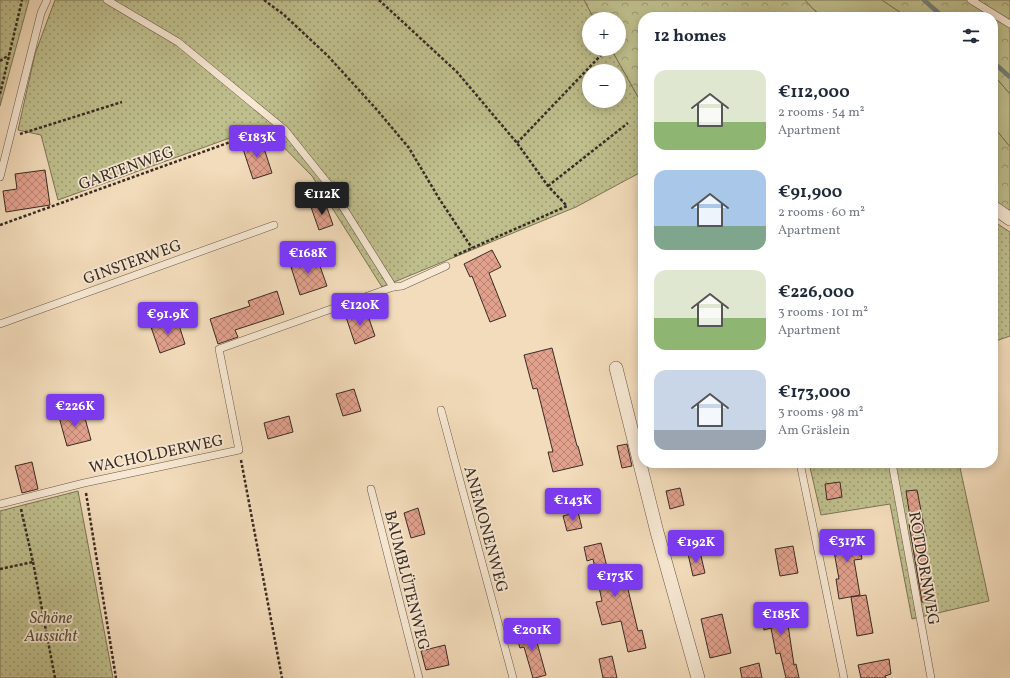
<!DOCTYPE html>
<meta charset="utf-8">
<style>
body{margin:0;font-family:Vollkorn,serif;background:#f6f6f7;color:#1f2937;height:100vh;display:flex;flex-direction:column;font-size:15px;white-space:nowrap}
*{box-sizing:border-box;margin:0}
p{font-size:13px;color:#747a83}
.icon{flex:none;width:22px;height:22px;fill:none;stroke:currentColor;stroke-width:2;stroke-linecap:round;stroke-linejoin:round}
.map{position:relative;flex:1;overflow:hidden}
.panel{position:absolute;left:638px;top:12px;width:360px;height:456px;display:flex;flex-direction:column;background:#fff;border-radius:16px;box-shadow:0 2px 10px #0003}
.panel>*{flex:none}
.tools{position:absolute;left:582px;top:12px;display:grid;gap:8px}
.tools a{display:grid;place-items:center;width:44px;height:44px;border-radius:50%;background:#fff;box-shadow:0 2px 10px #0003;font-size:20px}
.price{position:absolute;translate:-50% -34px;padding:0 9px;border-radius:4px;background:#7c3aed;color:#fff;font-size:13px;line-height:26px;filter:drop-shadow(0 1px 2px #0008)}
.price::after{content:'';position:absolute;left:50%;top:24px;width:12px;height:9px;margin-left:-6px;background:inherit;clip-path:polygon(0 0,100% 0,50% 100%)}
.price.selected{background:#222;color:#fff}
ul{padding:0;list-style:none}
li{display:flex;align-items:center;gap:12px;height:100px;padding:0 16px}
li span{display:grid;place-items:center;flex:none;width:112px;height:80px;border-radius:12px;color:#555}
li>.icon{margin-inline-start:auto}
span .icon{width:48px;height:48px;fill:#fffc;stroke-width:1}
li b{font-size:17px}
h2{display:flex;justify-content:space-between;align-items:center;height:48px;padding:0 16px;font-size:17px}
.map>svg:first-child{display:block}
.grass{fill:#bfbf8d;stroke:#7c7558}
.forest{fill:url(#forest-crowns);stroke:#7c7558}
.park{fill:url(#park-dots);stroke:#7c7558;fill-rule:evenodd}
.lines{fill:none;stroke-linecap:round;stroke-linejoin:round}
.stream{stroke:#74817a;stroke-width:4.5}
.building{fill:url(#building-cross-hatch);stroke:#392b24}
.service-casing{stroke:#68574a;stroke-width:8}
.minor-casing{stroke:#68574a;stroke-width:14}
.path{stroke:#392b24;stroke-width:2.5;stroke-dasharray:3 2;stroke-linecap:butt}
.service{stroke:#f7e8d3;stroke-width:7}
.minor{stroke:#f7e8d3;stroke-width:13}
.labels{text-anchor:middle;stroke-width:3.5;stroke-linejoin:round;paint-order:stroke}
.street-label{font-size:16px;fill:#392b24;stroke:#f7e8d3}
.park-label{font-size:16px;font-style:italic;fill:#5a503e;stroke:#f7e8d3}
</style>
<div class="map">
<svg width="1010" height="678" viewBox="0 0 1010 678">
<defs>
<pattern id="forest-crowns" width="20" height="18" patternUnits="userSpaceOnUse"><rect width="20" height="18" fill="#bfbf8d"/><path d="M2 6a3 3 0 1 1 6 0M12 15a3 3 0 1 1 6 0" fill="none" stroke="#9c9b73"/></pattern>
<pattern id="park-dots" width="8" height="8" patternUnits="userSpaceOnUse"><rect width="8" height="8" fill="#bfbf8d"/><path d="M2 2h.1M6 6h.1" fill="none" stroke="#9c9b73" stroke-width="1.8" stroke-linecap="round"/></pattern>
<pattern id="building-cross-hatch" width="8" height="8" patternUnits="userSpaceOnUse"><rect width="8" height="8" fill="#e2a18d"/><path d="M0 0l8 8M0 8l8-8" fill="none" stroke="#b88373"/></pattern>
</defs>
<rect width="100%" height="100%" fill="#f3dcbb"/>
<filter id="stains"><feTurbulence type="fractalNoise" baseFrequency=".005" numOctaves="4"/><feColorMatrix values="0 0 0 0 .2 0 0 0 0 .09 0 0 0 0 .02 0 0 0 .5 -.17"/></filter>
<radialGradient id="worn" r=".72"><stop offset=".6" stop-color="#630" stop-opacity="0"/><stop offset="1" stop-color="#630" stop-opacity=".3"/></radialGradient>
<g class="grass">
<path d="M805,0H882L907,17H822L812,8Z"/>
<path d="M993,74L1010,94V147L993,126Z"/>
</g>
<g class="forest">
<path d="M584,0H805L812,8L822,17H643V106L611,49H619V19H594Z"/>
<path d="M882,0H1010V94L993,74V17H907Z"/>
<path d="M993,126L1010,147V210H1007L993,199Z"/>
</g>
<g class="park">
<path d="M0,0H29L0,106Z"/>
<path d="M55,0H584L594,19H589V49H611L643,106V171L576,207L382,287L312,176L263,126L58,200L41,135L18,130L35,54ZM589,71H619V101H589Z"/>
<path d="M993,221L1010,232V336L993,342Z"/>
<path d="M809,463H959L989,601L912,619L890,504L821,515Z"/>
<path d="M78,491L113,678H0V511Z"/>
</g>
<g class="lines">
<g class="stream">
<path d="M924,0L943,17"/>
<path d="M993,62L1010,77"/>
</g>
</g>
<g class="building">
<path d="M261,139L272,173L253,179L242,146Z"/>
<path d="M45,170L50,205L6,212L3,191L17,189L15,174Z"/>
<path d="M325,202L333,225L319,230L311,207Z"/>
<path d="M492,250L501,267L489,273L506,316L490,322L472,276L470,277L464,264Z"/>
<path d="M316,255L327,286L300,295L290,264Z"/>
<path d="M277,291L284,314L235,330L238,337L218,344L210,319L250,306L248,301Z"/>
<path d="M366,310L375,336L355,344L346,317Z"/>
<path d="M177,319L185,344L160,353L151,327Z"/>
<path d="M552,348L577,446H578L583,465L553,472L548,452H553L537,388L533,389L524,355Z"/>
<path d="M354,389L361,411L343,416L336,394Z"/>
<path d="M83,411L91,440L67,446L59,417Z"/>
<path d="M289,416L293,432L268,439L264,423Z"/>
<path d="M627,444L632,466L622,468L617,446Z"/>
<path d="M32,462L38,489L22,493L15,466Z"/>
<path d="M840,482L842,497L827,500L825,484Z"/>
<path d="M680,488L684,505L670,509L666,491Z"/>
<path d="M917,490L926,536L922,537L930,585L932,584L934,600L922,602L909,524L911,523L906,491Z"/>
<path d="M418,508L425,534L411,538L404,513Z"/>
<path d="M578,512L582,528L567,531L563,516Z"/>
<path d="M857,530L862,559L854,560L860,595L839,599L836,579H839L831,535Z"/>
<path d="M601,543L608,571L626,567L629,580L626,581L638,631L642,630L646,648L628,652L621,621L602,625L596,602L602,601L593,559L587,561L584,547Z"/>
<path d="M793,546L798,573L780,576L775,549Z"/>
<path d="M700,552L705,573L693,576L688,554Z"/>
<path d="M866,595L873,633L857,636L851,597Z"/>
<path d="M785,604L789,625H788L794,665L796,664L799,678H786L780,653L776,654L771,628L764,630L760,608Z"/>
<path d="M722,614L731,653L710,658L701,619Z"/>
<path d="M533,628L546,675L535,678H533L524,647L520,648L515,632Z"/>
<path d="M445,645L449,665L426,670L421,651Z"/>
<path d="M612,656L617,678H603L599,659Z"/>
<path d="M889,659L891,674L885,676L886,678H861L858,665Z"/>
<path d="M759,663L762,678H742L740,668Z"/>
</g>
<g class="lines">
<defs>
<g id="service">
<path d="M107,0L178,42L285,130L329,185L393,287"/>
<path d="M971,0L1010,24"/>
<path d="M0,177L41,13L47,0"/>
<path d="M0,324L274,225"/>
<path d="M441,410L513,678"/>
<path d="M800,463L844,678"/>
<path d="M892,463L931,678"/>
<path d="M371,489L419,678"/>
<path d="M0,504L84,483L239,450L219,349L393,287L402,286L446,266"/>
</g>
<g id="minor">
<path d="M993,207L1010,219"/>
<path d="M616,368L657,532L698,678"/>
</g>
</defs>
<use href="#service" class="service-casing"/>
<use href="#minor" class="minor-casing"/>
<g class="path">
<path d="M264,0L283,14L328,56L378,111L409,148L440,200L472,248"/>
<path d="M379,0L457,72L517,143L548,186L567,206L454,256"/>
<path d="M0,61L9,55"/>
<path d="M0,94L22,0"/>
<path d="M20,134L122,102"/>
<path d="M517,143L602,54"/>
<path d="M548,186L628,123"/>
<path d="M0,225L261,131"/>
<path d="M241,460L282,678"/>
<path d="M86,493L116,678"/>
<path d="M33,562L55,678"/>
<path d="M0,569L33,562L21,509"/>
</g>
<use href="#service" class="service"/>
<use href="#minor" class="minor"/>
</g>
<g class="labels">
<g class="street-label">
<text transform="translate(126 167) rotate(-20)" y="6">GARTENWEG</text>
<text transform="translate(132 261) rotate(-20)" y="6">GINSTERWEG</text>
<text transform="translate(156 453) rotate(-12)" y="6">WACHOLDERWEG</text>
<text transform="translate(487 529) rotate(75)" y="6">ANEMONENWEG</text>
<text transform="translate(925 568) rotate(80)" y="6">ROTDORNWEG</text>
<text transform="translate(408 580) rotate(76)" y="6">BAUMBLÜTENWEG</text>
</g>
<g class="park-label">
<text x="51" y="623">Schöne<tspan x="51" dy="18">Aussicht</tspan></text>
</g>
</g>
<rect width="100%" height="100%" filter="url(#stains)"/>
<rect width="100%" height="100%" fill="url(#worn)"/>
</svg>
<div class="tools">
<a>+</a>
<a>−</a>
</div>
<b class="price" style="left:257px;top:159px">€183K</b>
<b class="price selected" style="left:322px;top:216px">€112K</b>
<b class="price" style="left:308px;top:275px">€168K</b>
<b class="price" style="left:360px;top:327px">€120K</b>
<b class="price" style="left:168px;top:336px">€91.9K</b>
<b class="price" style="left:75px;top:428px">€226K</b>
<b class="price" style="left:573px;top:522px">€143K</b>
<b class="price" style="left:847px;top:563px">€317K</b>
<b class="price" style="left:696px;top:564px">€192K</b>
<b class="price" style="left:615px;top:598px">€173K</b>
<b class="price" style="left:781px;top:636px">€185K</b>
<b class="price" style="left:532px;top:652px">€201K</b>
<section class="panel">
<h2>12 homes<svg class="icon" aria-label="filters" viewBox="0 0 24 24"><path d="M4 7h16M4 17h16"/><circle cx="9" cy="7" r="2"/><circle cx="15" cy="17" r="2"/></svg></h2>
<ul>
<li><span style="background:linear-gradient(#dfe7d0 65%,#8fb573 0)"><svg class="icon" aria-label="home" viewBox="0 0 24 24"><path d="M3 11l9-7 9 7M6 9v11h12V9"/></svg></span><div><b>€112,000</b><p>2 rooms · 54 m²</p><p>Apartment</p></div></li>
<li><span style="background:linear-gradient(#a9c7e8 70%,#7fa58c 0)"><svg class="icon" aria-label="home" viewBox="0 0 24 24"><path d="M3 11l9-7 9 7M6 9v11h12V9"/></svg></span><div><b>€91,900</b><p>2 rooms · 60 m²</p><p>Apartment</p></div></li>
<li><span style="background:linear-gradient(#dfe7d0 60%,#8fb573 0)"><svg class="icon" aria-label="home" viewBox="0 0 24 24"><path d="M3 11l9-7 9 7M6 9v11h12V9"/></svg></span><div><b>€226,000</b><p>3 rooms · 101 m²</p><p>Apartment</p></div></li>
<li><span style="background:linear-gradient(#c9d6e8 75%,#9aa5b1 0)"><svg class="icon" aria-label="home" viewBox="0 0 24 24"><path d="M3 11l9-7 9 7M6 9v11h12V9"/></svg></span><div><b>€173,000</b><p>3 rooms · 98 m²</p><p>Am Gräslein</p></div></li>
</ul>
</section>
</div>
